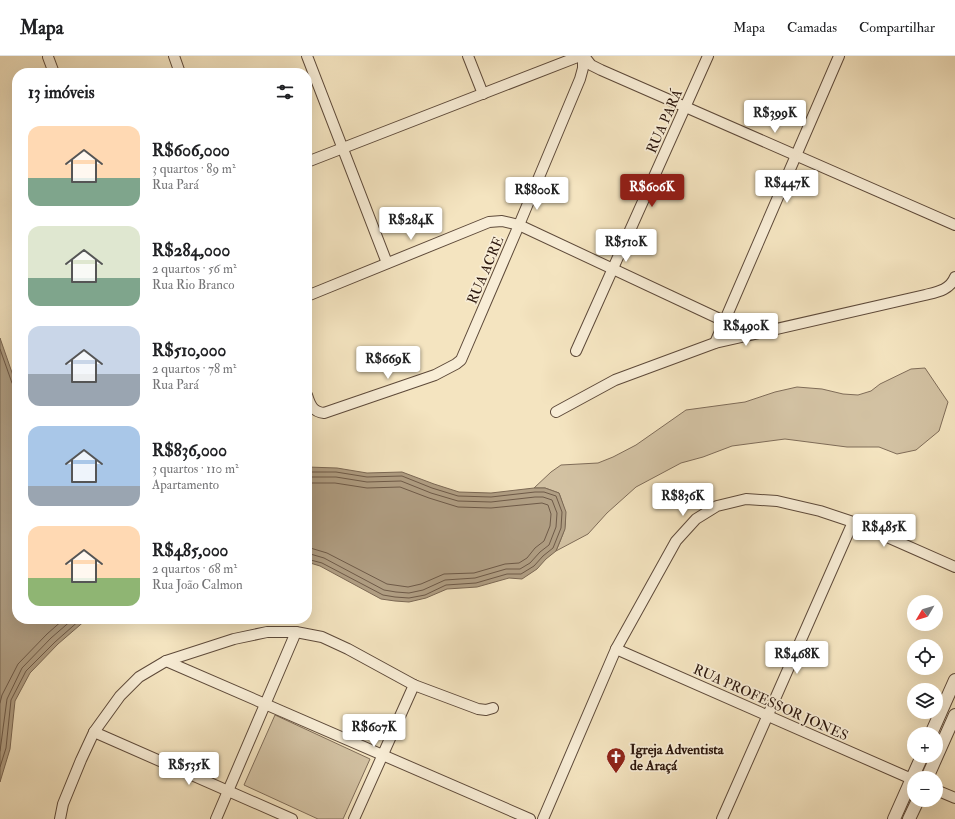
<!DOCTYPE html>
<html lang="pt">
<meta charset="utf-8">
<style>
body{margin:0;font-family:"IM FELL Double Pica",serif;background:#f6f6f6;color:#202124;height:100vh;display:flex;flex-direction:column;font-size:15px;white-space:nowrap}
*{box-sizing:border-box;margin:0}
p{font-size:13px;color:#757577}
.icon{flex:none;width:22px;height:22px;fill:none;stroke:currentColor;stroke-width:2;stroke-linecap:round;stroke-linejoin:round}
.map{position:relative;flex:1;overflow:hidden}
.details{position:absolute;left:12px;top:12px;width:300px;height:556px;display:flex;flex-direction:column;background:#fff;border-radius:16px;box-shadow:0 4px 16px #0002}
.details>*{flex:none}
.needle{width:26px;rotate:232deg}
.fabs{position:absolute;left:907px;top:539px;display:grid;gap:8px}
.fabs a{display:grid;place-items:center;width:36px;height:36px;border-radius:50%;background:#fff;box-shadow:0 4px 16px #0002;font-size:20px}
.price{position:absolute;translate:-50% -34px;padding:0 9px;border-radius:4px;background:#fff;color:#222;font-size:13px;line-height:26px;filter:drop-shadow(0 1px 2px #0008)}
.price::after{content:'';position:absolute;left:50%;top:24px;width:12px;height:9px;margin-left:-6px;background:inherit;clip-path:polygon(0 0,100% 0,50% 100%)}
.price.on{background:#8f2418;color:#fff}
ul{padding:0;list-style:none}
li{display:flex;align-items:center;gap:12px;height:100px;padding:0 16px}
li span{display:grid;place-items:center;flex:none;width:112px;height:80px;border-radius:12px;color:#555}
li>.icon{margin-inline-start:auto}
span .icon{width:48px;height:48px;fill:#fffc;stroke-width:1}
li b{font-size:17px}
h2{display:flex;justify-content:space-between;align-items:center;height:48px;padding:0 16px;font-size:17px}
header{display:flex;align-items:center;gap:24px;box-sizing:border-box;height:56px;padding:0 20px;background:#fff;border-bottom:1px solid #e0e0e0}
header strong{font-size:19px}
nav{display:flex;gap:22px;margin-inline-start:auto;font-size:14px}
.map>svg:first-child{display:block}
.green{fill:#d2c1a2;stroke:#7f6c58}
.water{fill:#b09e83;stroke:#7b6854}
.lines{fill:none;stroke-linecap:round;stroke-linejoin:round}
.shore{stroke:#6e5a48;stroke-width:1}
.minor-casing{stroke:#5e4a3a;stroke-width:12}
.tertiary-casing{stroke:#5e4a3a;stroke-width:14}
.minor{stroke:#f8edd6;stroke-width:10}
.tertiary{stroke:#f8edd6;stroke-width:12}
.labels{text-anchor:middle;stroke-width:3.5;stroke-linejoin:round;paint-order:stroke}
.street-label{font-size:14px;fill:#2c170d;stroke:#f8edd6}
.poi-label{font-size:14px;font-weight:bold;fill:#2c170d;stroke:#f8edd6;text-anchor:start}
</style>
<header>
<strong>Mapa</strong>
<nav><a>Mapa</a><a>Camadas</a><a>Compartilhar</a></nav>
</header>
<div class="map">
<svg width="955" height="763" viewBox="0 0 955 763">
<rect width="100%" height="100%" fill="#f4e4c0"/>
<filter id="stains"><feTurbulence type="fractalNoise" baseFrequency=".005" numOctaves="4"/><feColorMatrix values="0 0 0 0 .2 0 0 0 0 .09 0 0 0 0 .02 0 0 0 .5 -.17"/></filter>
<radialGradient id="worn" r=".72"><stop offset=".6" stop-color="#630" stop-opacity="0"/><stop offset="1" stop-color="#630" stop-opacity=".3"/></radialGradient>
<g class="green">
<path d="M925,312L948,346L939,375L916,394L897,398L879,391H847L785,383L732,390L703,401L681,407L636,431L607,457L588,478L556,495C567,469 569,465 559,437L545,432H534L551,416L561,409L598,407L613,401L636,389L686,354L745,346L775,336L797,331L822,333L843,338L858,339L871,335L880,328L911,313Z"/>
<path d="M275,659L370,703L343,763H318L244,729Z"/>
</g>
<g class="water">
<path d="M0,282L17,331V563H87L58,588L30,617L15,645L10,693L0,726Z"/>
<path d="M307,411L337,412L367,417L402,416L434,428L459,436L491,437L534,432H545L559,437L566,456L565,473L556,495L546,503L537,513L522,523L509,522L477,531L447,533L426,542L409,546L395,545L381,543L320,510L307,506Z"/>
</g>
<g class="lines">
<g class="shore">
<path d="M0,293L12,327L14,330H17"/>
<path d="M307,416H336L367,421L402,420L432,432L458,440L491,441L535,436H544L556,440L562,456L561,472L553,492L543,500L534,510L521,518H507L476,527L446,529L425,539L409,542L395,541L383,539L322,507L307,503"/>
<path d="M307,421H336L367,426L401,425L431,437L458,445L491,446L535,441H543L552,444L557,457L556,471L549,489L540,496L530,507L520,513H506L475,522L445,524L423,534L409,537L396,536L384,534L324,502L307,497"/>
<path d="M307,427H335L367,432L400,431L429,442L458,451L491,452L542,447L548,449L551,458L550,470L544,485L535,492L527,502L519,507L505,508L474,517L444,518L421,528L408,531L387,528L327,497L307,491"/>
<path d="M0,647L2,639L18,608L47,578L64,563"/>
<path d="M0,695L7,643L22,612L51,582L73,563"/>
<path d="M0,711L6,692L11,644L26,615L55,586L81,563"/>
</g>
<defs>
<g id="minor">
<path d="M174,0L180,17"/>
<path d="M307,0L387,207"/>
<path d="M468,0L483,38"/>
<path d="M584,0L591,9L601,14L955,169"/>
<path d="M48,1L54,17"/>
<path d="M307,106L580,0"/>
<path d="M307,240L489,166L502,165L519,169L724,265"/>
<path d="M715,287L839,0"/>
<path d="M576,295L708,0"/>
<path d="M307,339C310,349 313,356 324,357L435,319L456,308L461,304L519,169L580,23L583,12V0"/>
<path d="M556,356L615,324L715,287L925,239C937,236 950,234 955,221"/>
<path d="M616,593L914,724"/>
<path d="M166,605L530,763"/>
<path d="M94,676L292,763"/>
<path d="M936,734L955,742"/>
<path d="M60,763L63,748L81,704L94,676L120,640L139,621L166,605L234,583L267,576H296L322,581L348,593L414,629L478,653L486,654L493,652"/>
<path d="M216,763L296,576"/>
<path d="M354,763L414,629"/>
<path d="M543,763L616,593L676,485L696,463L717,450L746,443L777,445L820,455L853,466L955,511"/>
<path d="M722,763L853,466"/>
</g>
<g id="tertiary">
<path d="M931,678L955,624"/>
<path d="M927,722L955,659"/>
<path d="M894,763L922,700"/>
<path d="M909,763L918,744"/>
</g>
</defs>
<use href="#minor" class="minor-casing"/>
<use href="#tertiary" class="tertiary-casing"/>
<use href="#minor" class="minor"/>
<use href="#tertiary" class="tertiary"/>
</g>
<defs>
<symbol id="church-pin" viewBox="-11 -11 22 30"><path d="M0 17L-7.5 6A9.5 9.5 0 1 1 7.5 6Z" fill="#8f2418" stroke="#f8edd6"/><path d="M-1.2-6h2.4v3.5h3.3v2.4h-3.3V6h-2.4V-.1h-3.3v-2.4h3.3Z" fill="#fff"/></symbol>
</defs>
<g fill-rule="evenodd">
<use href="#church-pin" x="605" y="690" width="22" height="30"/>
</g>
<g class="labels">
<g class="street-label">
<text transform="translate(664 65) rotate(-66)" y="5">RUA PARÁ</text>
<text transform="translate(485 214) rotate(-67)" y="5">RUA ACRE</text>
<text transform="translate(771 646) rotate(24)" y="5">RUA PROFESSOR JONES</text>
</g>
<g class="poi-label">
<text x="630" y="698">Igreja Adventista<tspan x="630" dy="16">de Araçá</tspan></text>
</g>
</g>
<rect width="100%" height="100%" filter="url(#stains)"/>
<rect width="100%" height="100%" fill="url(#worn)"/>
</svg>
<div class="fabs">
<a><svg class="needle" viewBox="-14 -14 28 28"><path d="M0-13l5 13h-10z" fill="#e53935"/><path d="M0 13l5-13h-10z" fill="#757577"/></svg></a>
<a><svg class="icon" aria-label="locate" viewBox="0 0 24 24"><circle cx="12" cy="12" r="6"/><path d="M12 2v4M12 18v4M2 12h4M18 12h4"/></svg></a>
<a><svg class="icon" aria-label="layers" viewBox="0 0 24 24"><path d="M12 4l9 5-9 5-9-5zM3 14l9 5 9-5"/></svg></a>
<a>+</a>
<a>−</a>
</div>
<b class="price" style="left:775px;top:78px">R$399K</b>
<b class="price" style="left:787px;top:148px">R$447K</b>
<b class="price on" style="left:652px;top:152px">R$606K</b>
<b class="price" style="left:537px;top:155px">R$800K</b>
<b class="price" style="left:411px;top:185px">R$284K</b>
<b class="price" style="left:626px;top:207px">R$510K</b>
<b class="price" style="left:746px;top:291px">R$490K</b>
<b class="price" style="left:388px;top:324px">R$669K</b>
<b class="price" style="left:683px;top:461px">R$836K</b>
<b class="price" style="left:884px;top:492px">R$485K</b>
<b class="price" style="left:797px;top:619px">R$468K</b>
<b class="price" style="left:374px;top:692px">R$607K</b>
<b class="price" style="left:189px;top:730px">R$535K</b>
<section class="details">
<h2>13 imóveis<svg class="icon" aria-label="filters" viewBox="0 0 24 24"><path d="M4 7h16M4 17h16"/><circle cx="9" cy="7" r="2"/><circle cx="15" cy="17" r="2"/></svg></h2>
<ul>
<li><span style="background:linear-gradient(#ffd9b3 65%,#7fa58c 0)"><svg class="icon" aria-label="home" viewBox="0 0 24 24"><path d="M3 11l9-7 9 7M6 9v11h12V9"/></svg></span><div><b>R$606,000</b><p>3 quartos · 89 m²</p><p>Rua Pará</p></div></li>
<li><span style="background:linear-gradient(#dfe7d0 65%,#7fa58c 0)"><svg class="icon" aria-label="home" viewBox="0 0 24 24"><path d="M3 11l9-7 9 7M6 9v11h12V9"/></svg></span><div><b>R$284,000</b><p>2 quartos · 56 m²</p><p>Rua Rio Branco</p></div></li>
<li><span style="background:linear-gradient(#c9d6e8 60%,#9aa5b1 0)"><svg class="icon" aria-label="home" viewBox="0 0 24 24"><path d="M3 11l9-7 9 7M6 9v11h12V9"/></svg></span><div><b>R$510,000</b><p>2 quartos · 78 m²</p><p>Rua Pará</p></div></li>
<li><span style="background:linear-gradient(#a9c7e8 75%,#9aa5b1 0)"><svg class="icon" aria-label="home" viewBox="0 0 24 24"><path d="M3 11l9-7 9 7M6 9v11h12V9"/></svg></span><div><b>R$836,000</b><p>3 quartos · 110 m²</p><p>Apartamento</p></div></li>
<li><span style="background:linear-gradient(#ffd9b3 65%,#8fb573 0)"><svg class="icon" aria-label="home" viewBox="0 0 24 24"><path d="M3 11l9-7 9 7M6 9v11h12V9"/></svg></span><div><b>R$485,000</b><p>2 quartos · 68 m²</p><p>Rua João Calmon</p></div></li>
</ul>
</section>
</div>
